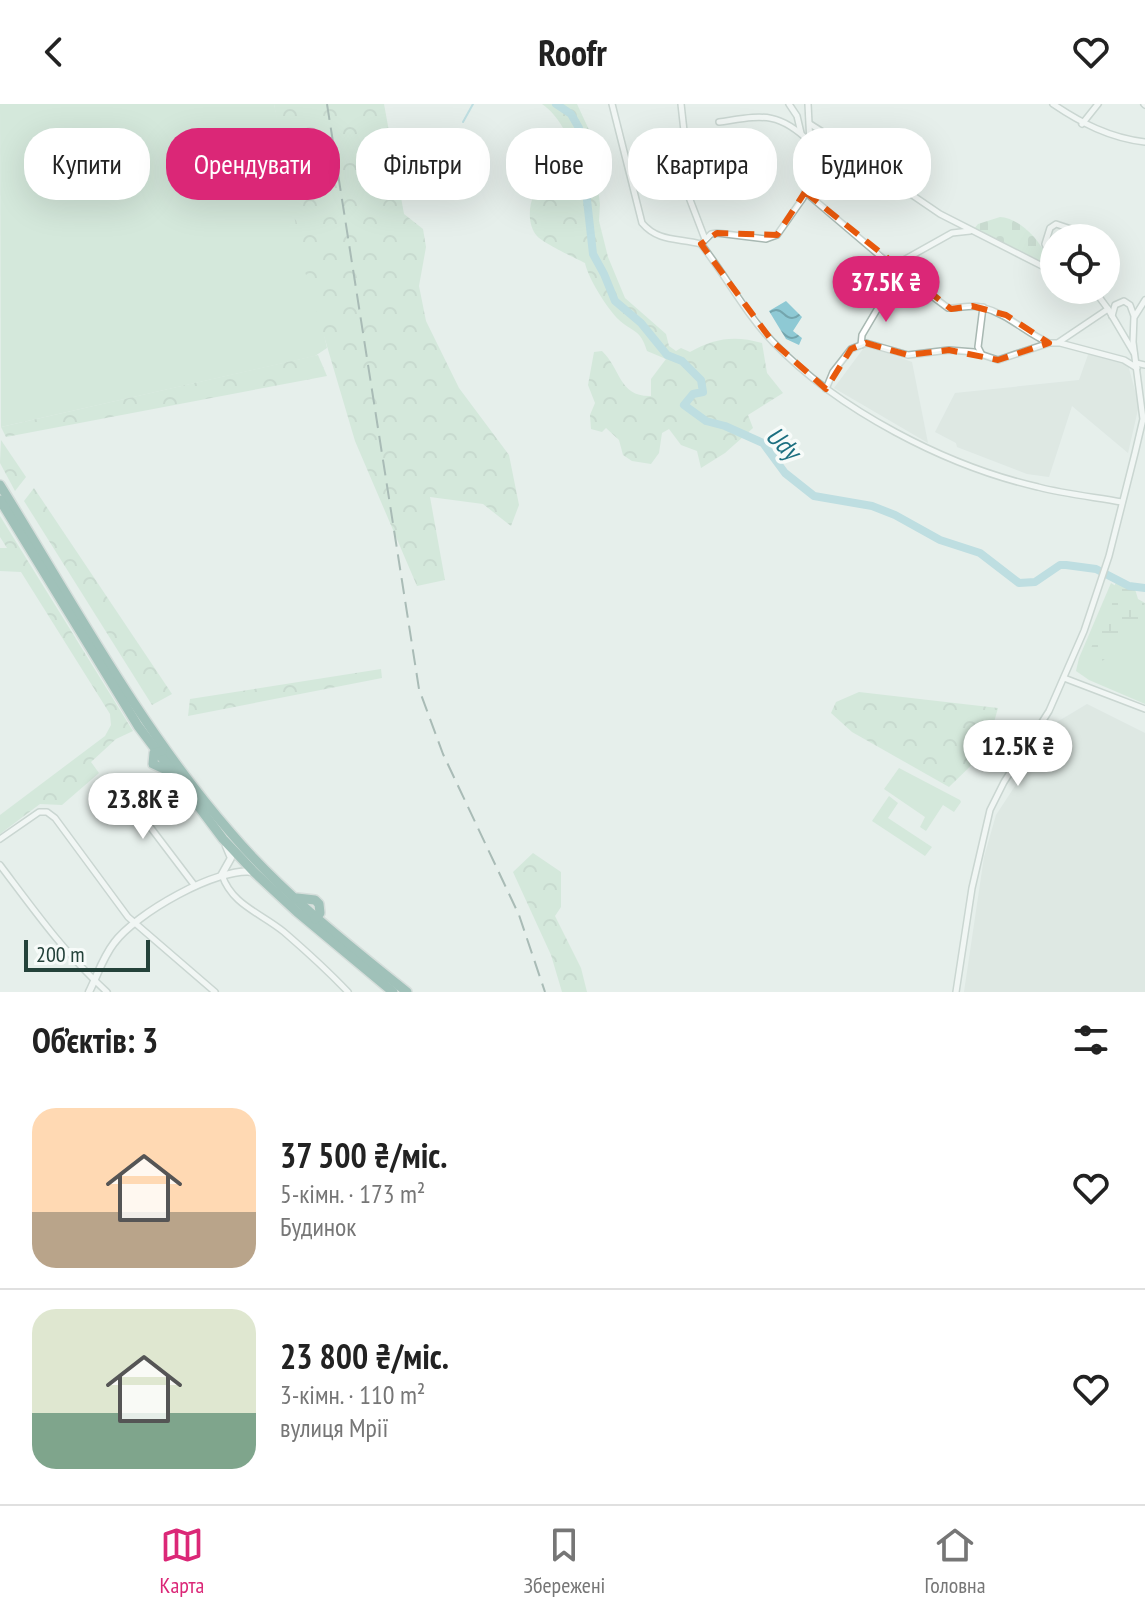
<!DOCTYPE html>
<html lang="uk">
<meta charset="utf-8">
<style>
body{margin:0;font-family:"PT Sans Narrow",sans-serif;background:#f6f6f6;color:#222;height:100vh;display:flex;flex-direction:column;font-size:30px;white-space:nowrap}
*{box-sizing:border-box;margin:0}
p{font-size:26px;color:#767676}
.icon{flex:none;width:44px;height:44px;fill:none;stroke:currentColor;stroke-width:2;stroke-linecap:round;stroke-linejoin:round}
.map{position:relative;height:888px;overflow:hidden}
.sheet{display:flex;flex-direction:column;background:#fff;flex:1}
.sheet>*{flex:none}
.hud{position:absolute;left:24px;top:24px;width:1098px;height:72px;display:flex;gap:16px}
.controls{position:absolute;left:1040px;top:120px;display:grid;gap:16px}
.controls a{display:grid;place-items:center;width:80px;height:80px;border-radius:50%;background:#fff;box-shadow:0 8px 32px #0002;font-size:40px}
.scale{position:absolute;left:24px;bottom:20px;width:126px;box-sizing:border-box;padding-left:8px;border:4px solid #24423a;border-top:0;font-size:22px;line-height:28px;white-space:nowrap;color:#24423a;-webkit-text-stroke:6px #f7fbf9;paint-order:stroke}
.price{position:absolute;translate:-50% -68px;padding:0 18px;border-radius:28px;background:#fff;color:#222;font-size:26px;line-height:52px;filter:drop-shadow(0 2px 4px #0008)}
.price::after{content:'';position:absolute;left:50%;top:48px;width:24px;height:18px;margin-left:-12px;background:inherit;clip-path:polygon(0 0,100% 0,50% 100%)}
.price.active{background:#db2777;color:#fff}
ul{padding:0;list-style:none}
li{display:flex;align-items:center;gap:24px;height:200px;padding:0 32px}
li+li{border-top:2px solid #e0e0e0}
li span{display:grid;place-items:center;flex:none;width:224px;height:160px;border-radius:24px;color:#555}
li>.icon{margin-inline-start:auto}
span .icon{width:96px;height:96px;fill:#fffc;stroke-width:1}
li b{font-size:34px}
h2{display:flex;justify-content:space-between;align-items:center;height:96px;padding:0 32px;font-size:34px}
.tag{padding:0 28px;border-radius:32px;background:#fff;box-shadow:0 8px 32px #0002;font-size:28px;line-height:72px}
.tag.active{background:#db2777;color:#fff}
header{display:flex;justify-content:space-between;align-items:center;height:104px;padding:0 32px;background:#fff;font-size:36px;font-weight:700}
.tabs{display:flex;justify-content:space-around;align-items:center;height:112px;border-top:2px solid #e0e0e0;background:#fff;font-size:22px;color:#767676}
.tabs a{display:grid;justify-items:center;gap:4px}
.tabs .active{color:#db2777}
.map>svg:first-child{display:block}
.built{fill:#d4dfda}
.green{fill:#bfe0c8}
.forest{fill:url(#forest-crowns)}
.wetland{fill:url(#wetland-marsh)}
.cemetery{fill:url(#cemetery-stones)}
.water{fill:url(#water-waves)}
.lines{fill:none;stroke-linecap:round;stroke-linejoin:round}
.stream{stroke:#8ec9d4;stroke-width:2}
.river{stroke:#8ec9d4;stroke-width:8}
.minor-casing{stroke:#a8b8b2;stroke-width:8}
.tertiary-casing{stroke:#a8b8b2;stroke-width:9}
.trunk-casing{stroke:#c2cac8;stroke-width:12}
.minor{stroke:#fff;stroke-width:5}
.tertiary{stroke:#fff;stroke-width:6}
.trunk{stroke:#4c8a7c;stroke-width:9}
.rail{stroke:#5f7d75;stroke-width:2;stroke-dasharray:16 8;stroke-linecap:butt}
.marked{fill:none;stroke:#e8590c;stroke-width:6;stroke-dasharray:16 10;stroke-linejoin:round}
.labels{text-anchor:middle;stroke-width:7;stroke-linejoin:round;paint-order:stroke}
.water-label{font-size:26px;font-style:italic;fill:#1c6f80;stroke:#f7fbf9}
</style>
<header><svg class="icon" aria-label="back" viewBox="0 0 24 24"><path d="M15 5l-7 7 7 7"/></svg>Roofr<svg class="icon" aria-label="heart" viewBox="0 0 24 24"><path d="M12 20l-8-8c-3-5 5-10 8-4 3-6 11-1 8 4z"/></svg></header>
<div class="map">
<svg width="1145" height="888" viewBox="0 0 1145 888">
<defs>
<pattern id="forest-crowns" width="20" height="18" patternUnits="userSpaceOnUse" patternTransform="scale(2)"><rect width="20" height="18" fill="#bfe0c8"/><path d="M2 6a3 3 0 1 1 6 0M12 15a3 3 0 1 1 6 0" fill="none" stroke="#a4c1ad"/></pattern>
<pattern id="wetland-marsh" width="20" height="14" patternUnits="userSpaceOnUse" patternTransform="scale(2)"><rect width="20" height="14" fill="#bfe0c8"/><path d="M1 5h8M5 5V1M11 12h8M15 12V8" fill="none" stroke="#a4c1ad"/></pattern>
<pattern id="cemetery-stones" width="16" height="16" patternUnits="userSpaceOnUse" patternTransform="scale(2)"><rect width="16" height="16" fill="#bfe0c8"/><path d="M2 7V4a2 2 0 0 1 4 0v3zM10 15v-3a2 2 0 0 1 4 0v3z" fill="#a4c1ad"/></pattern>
<pattern id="water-waves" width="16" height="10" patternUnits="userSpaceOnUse" patternTransform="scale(2)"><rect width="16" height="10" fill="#8ec9d4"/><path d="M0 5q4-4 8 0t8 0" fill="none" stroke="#74a5ad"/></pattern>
</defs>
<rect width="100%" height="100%" fill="#e6efeb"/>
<g class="built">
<path d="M866,241L912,258L928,339L834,284Z"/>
<path d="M1089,248L1128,261L1139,301L1128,349L1072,302L1049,373L1027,370L957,343L956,339L935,328L955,289L1079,276Z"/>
<path d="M1087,600L1145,629V888H964L984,753L996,711L1057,618Z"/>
</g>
<g class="green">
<path d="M0,0H274L327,244L315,252L1,323Z"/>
<path d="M1111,479L1145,500V600L1089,576L1076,567L1079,554Z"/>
<path d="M899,664L960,696L961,698L954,708L943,701L926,727L920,723L925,713L884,685Z"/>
<path d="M889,692L898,699L888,714L932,743L925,752L872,717Z"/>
</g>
<g class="forest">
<path d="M274,0H384L404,110L423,125L426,143L419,182L426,217L459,284L509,351L519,401L511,422L483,400L430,393L445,476L417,482L355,337L303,161Z"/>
<path d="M542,0H577L590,28L600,100L599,117L608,153L625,194L666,230L669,242L676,247L681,244L690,248C714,234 735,231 762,239L767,269L783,289L748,311L753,324L725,349L701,364L697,347L681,341L669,325L662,329L659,349L651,360L632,357L623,351L619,336L606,324L602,328L591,325L590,311L595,299L588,281L594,248L602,247C621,265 619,293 651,292V275L666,255L647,247C640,224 633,229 618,215C607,204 588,174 585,159C575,154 543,139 537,132C524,117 530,88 544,75C552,68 563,67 574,67C576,43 561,13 542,0Z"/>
<path d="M318,251L327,272L6,333L1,323Z"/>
<path d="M1,336L26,373L15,387L0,359Z"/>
<path d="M34,384L172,590L152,601L24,397Z"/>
<path d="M0,412L133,627L116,635L91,658L99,669L62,701L40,700L0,730V711L105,632L111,621L110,610L21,468L0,467V444H7L0,433Z"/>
<path d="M381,565L382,574L188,612L190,595Z"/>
<path d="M859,588L998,604L986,647L949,683L852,628L831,609L836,598Z"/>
<path d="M533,749L561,768V803L555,812L581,864L587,888H562L551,851L513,768Z"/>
</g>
<path class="wetland" d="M1116,478L1135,485L1138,495L1145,499C1137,518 1131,537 1111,543L1104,556L1084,564L1093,539L1108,517L1112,503V489Z"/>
<path class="cemetery" d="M1000,113C1020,113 1049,144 1049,164L974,125L978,120Z"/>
<path class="water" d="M786,197L802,213L793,227L802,234L799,241L786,235L769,207Z"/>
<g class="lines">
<path class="stream" d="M463,18L473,0"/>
<path class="river" d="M556,0L571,10L579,24L593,150L604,170L615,197L641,219L667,251L682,257L701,276L703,288L693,290L684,301L706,317L725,322L763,339L785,369L814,392L872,402L895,411L940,436L980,449L1019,479L1035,478L1060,461H1066L1096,465L1129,482L1145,484"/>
<defs>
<g id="minor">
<path d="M612,0L642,119C658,138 678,134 701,140C726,172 745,209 773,238C838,306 946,362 1038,383C1065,390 1094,393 1122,398"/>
<path d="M681,0L684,27"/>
<path d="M789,0L797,12L801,29"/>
<path d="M1053,0C1081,19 1110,34 1145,38"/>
<path d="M1144,0L1145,1"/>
<path d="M719,18C761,12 777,6 810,38"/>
<path d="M810,20L873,60"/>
<path d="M1082,20L1098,0"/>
<path d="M659,55L682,75L705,135"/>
<path d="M808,80L828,71L849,44"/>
<path d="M896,80L940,110L1054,168"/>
<path d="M805,88L892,162L948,204C959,205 970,200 981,203C1009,210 1024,228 1049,239"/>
<path d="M701,140L711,130L717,129L766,135L777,131L803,94L808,80L810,39L808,0"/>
<path d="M1054,160L1045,140L1050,124L1056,120L1074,126"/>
<path d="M893,162L952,129L970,127"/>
<path d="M1094,186L1108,205L1134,249"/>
<path d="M1135,212L1145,196"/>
<path d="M1059,238L1108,205"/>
<path d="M861,241L862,231L885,192"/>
<path d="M981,249L978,243L983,203"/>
<path d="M1136,259L1145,261"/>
<path d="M826,285L833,268L851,245L866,239L908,251L949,246L974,248L998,256L1049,239H1060L1124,256L1137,264"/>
<path d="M1064,574L1145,605"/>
<path d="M113,674L195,782"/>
<path d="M0,735L39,708H47L55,714L128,813L215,888"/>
<path d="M0,761C34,806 65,850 107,888"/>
<path d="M222,771C232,801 261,809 284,828C306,847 328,867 348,888"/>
<path d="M956,888L972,784L990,706L1004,678L1049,607L1084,527L1109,452L1135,349L1143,315L1133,238L1134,212L1130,201L1124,197L1115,201L1112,212"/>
</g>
<g id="tertiary">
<path d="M222,770L231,754L226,742"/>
<path d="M89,888C97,872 103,853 114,839C135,810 218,762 254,768"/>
</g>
<g id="trunk">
<path d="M0,381C73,499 140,624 231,729C282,789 346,839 407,888"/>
<path d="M0,396L138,622L223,735L254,768L297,808L393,888"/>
<path d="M162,647L154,649L153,660L175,670"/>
<path d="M297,794L315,796L319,800L320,809L315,815"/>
</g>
</defs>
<use href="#minor" class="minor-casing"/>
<use href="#tertiary" class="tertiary-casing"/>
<use href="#trunk" class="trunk-casing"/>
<use href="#minor" class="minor"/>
<use href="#tertiary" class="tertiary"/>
<use href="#trunk" class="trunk"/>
<path class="rail" d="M327,0L419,585L443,650L519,811L545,888"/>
</g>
<path d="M0 0H1145V888H0ZM805,88L951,205L972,202L1006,211L1049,239L998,256L949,246L908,251L866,239L851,245L826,285L772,237L701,140L717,129L777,131Z" fill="#e6efeb" fill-opacity=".55" fill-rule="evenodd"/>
<path class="marked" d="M805,88L951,205L972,202L1006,211L1049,239L998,256L949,246L908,251L866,239L851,245L826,285L772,237L701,140L717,129L777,131Z"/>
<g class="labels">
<g class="water-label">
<text transform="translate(783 339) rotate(44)" y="9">Udy</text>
</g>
</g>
</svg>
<div class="controls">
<a><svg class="icon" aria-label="locate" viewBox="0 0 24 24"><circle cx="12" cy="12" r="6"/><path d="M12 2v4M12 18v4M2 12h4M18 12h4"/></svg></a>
</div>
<div class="scale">200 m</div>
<b class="price active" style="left:886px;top:220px">37.5K ₴</b>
<b class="price" style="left:1018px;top:684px">12.5K ₴</b>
<b class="price" style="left:143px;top:737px">23.8K ₴</b>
<div class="hud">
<a class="tag">Купити</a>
<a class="tag active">Орендувати</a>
<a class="tag">Фільтри</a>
<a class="tag">Нове</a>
<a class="tag">Квартира</a>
<a class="tag">Будинок</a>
</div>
</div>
<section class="sheet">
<h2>Об’єктів: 3<svg class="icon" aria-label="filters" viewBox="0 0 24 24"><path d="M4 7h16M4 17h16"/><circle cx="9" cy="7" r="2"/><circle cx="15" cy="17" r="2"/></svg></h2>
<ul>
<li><span style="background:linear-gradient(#ffd9b3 65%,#b9a48a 0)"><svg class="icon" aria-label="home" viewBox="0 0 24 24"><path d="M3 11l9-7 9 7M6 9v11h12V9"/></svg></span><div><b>37 500 ₴/міс.</b><p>5-кімн. · 173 m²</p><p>Будинок</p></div><svg class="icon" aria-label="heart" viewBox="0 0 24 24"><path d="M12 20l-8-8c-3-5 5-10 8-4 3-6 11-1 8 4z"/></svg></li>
<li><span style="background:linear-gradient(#dfe7d0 65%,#7fa58c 0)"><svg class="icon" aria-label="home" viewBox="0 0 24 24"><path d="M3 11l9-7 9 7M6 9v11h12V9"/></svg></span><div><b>23 800 ₴/міс.</b><p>3-кімн. · 110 m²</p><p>вулиця Мрії</p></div><svg class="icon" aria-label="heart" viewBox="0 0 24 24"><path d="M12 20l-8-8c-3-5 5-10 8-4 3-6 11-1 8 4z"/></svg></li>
</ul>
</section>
<nav class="tabs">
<a class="active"><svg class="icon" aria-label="map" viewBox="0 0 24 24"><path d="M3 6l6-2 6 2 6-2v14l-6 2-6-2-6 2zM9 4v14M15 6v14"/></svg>Карта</a>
<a><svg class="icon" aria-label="saved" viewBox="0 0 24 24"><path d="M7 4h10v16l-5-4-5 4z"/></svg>Збережені</a>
<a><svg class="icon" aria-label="home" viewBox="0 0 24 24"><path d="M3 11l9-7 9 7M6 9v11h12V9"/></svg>Головна</a>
</nav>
